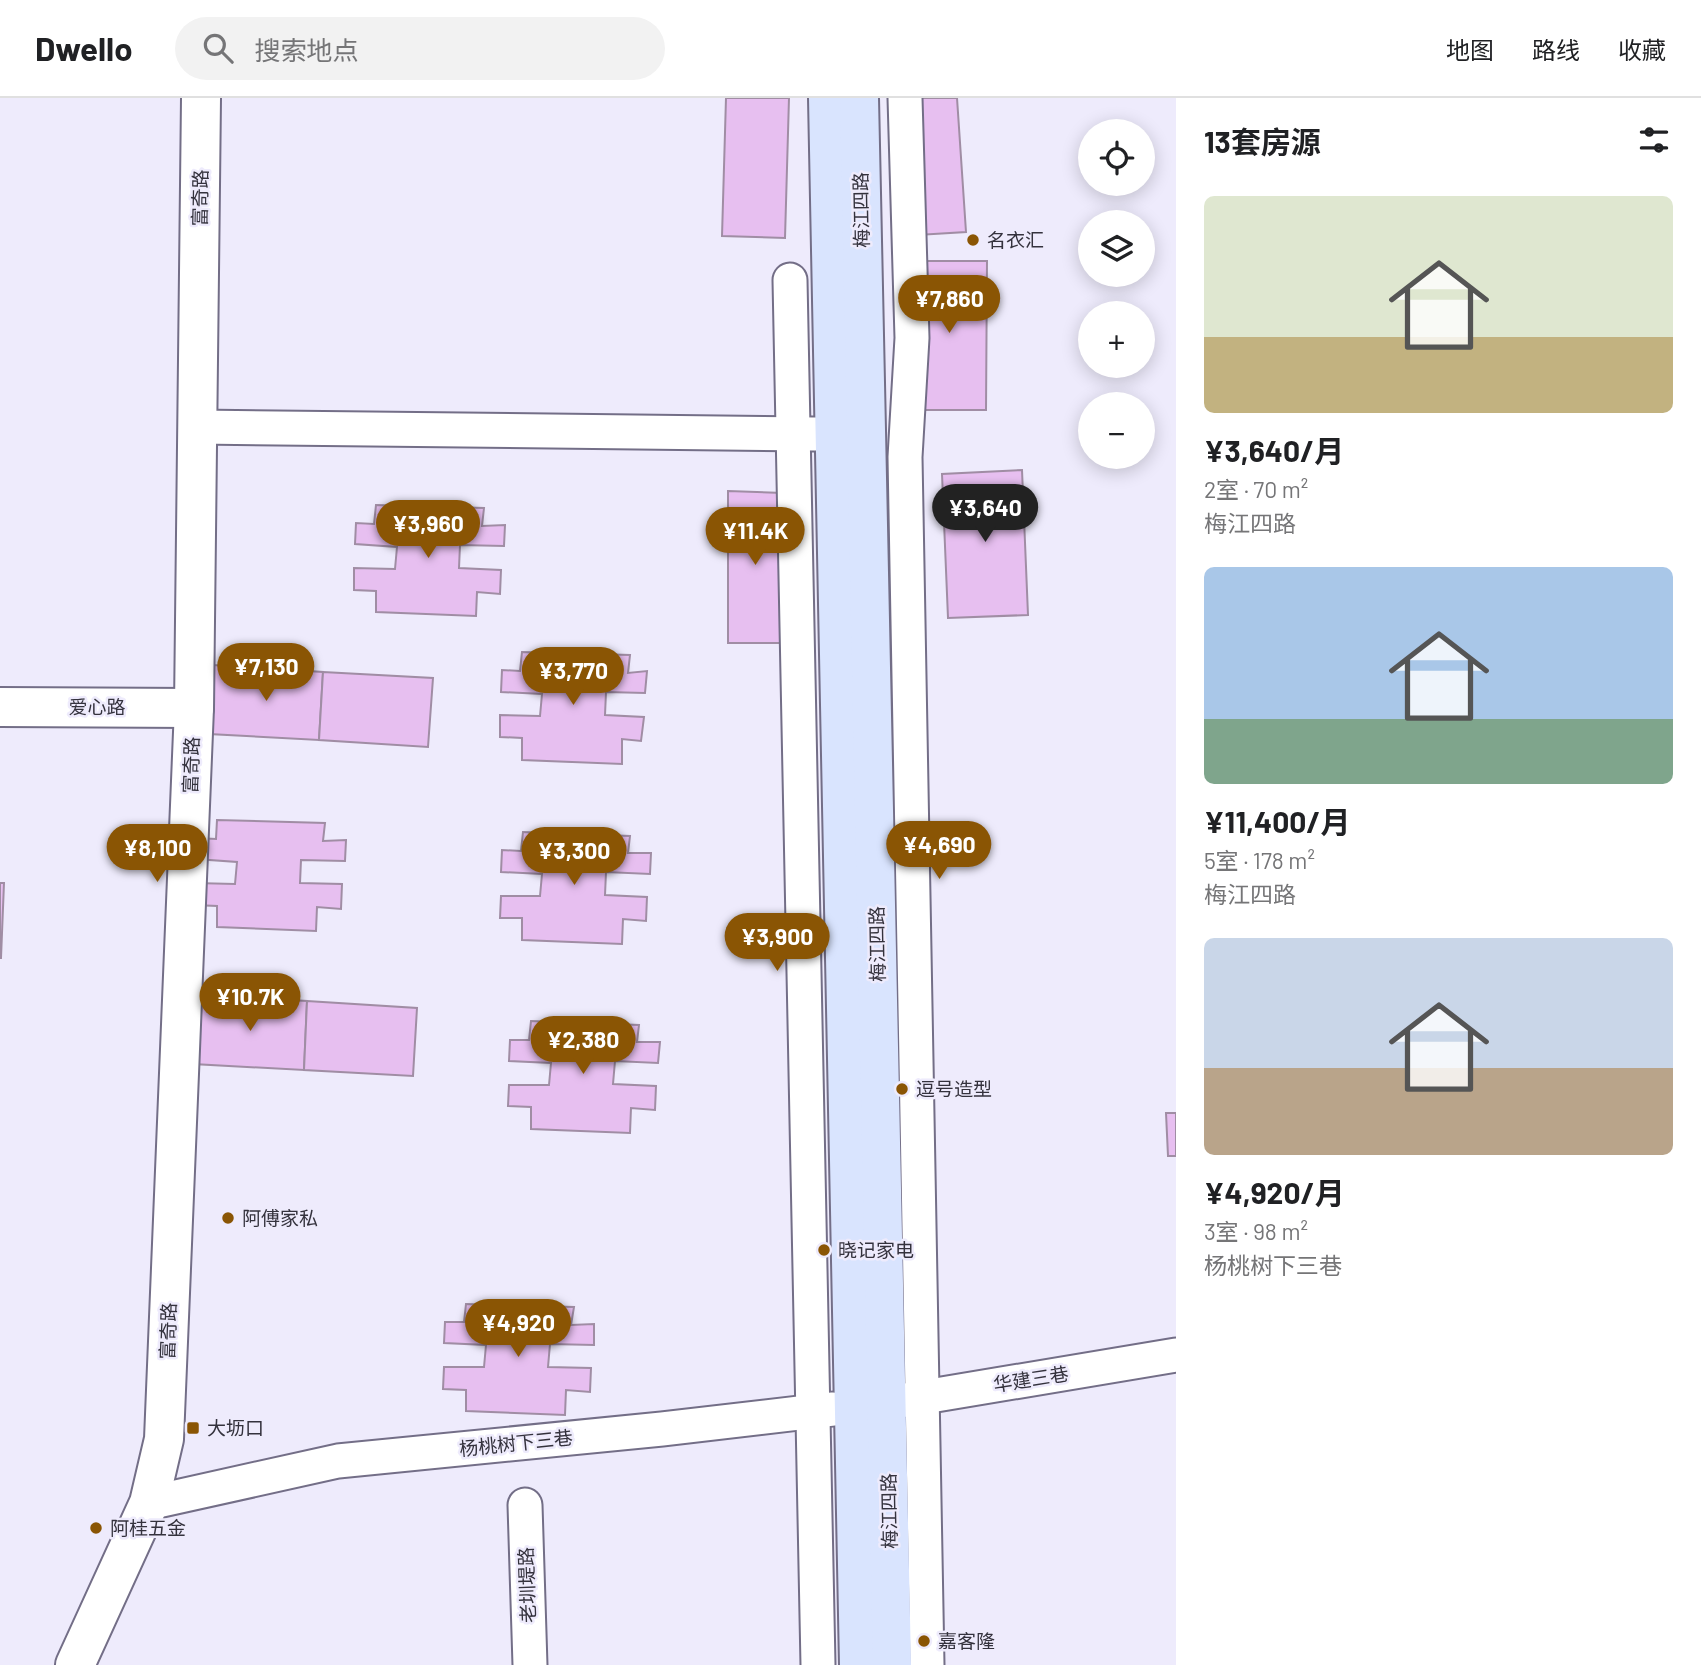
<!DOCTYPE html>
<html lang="zh">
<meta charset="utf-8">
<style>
body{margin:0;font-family:Barlow,"Noto Sans SC",sans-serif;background:#f2f2f2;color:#202124;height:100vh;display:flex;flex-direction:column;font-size:26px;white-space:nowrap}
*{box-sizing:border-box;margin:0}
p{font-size:23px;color:#757577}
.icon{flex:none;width:38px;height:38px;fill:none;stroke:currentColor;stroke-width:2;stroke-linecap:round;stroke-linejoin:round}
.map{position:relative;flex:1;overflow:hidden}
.panel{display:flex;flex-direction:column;background:#fff;width:525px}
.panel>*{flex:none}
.tools{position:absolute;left:1078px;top:21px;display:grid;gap:14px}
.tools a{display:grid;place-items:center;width:77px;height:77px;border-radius:50%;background:#fff;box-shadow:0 4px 18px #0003;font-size:35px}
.price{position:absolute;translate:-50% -60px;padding:0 16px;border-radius:24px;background:#8a5504;color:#fff;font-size:23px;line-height:46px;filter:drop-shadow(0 2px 4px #0008)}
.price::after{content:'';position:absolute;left:50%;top:42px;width:21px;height:16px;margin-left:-10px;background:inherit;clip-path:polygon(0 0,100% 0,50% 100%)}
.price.selected{background:#222;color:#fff}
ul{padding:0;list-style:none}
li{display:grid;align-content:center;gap:14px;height:371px;padding:0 28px}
li span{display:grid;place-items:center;height:217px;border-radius:10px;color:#555}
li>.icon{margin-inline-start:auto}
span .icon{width:126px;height:126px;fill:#fffc;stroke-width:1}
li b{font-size:30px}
h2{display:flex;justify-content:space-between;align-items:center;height:84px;padding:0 28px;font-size:30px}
header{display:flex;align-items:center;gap:42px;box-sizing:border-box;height:98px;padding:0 35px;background:#fff;border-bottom:2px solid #e0e0e0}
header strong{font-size:33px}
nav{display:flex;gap:38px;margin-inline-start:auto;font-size:24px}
.search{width:490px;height:63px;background:#f2f2f2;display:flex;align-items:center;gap:18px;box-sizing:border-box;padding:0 24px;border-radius:38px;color:#757577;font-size:26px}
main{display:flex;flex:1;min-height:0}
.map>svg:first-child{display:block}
.building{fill:#e7bff0;stroke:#a08da4;stroke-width:2}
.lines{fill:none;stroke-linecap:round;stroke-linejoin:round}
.minor-casing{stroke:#736e87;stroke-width:37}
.tertiary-casing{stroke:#736e87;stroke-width:42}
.secondary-casing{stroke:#736e87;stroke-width:42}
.minor{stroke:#fff;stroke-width:33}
.tertiary{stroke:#fff;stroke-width:38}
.secondary{stroke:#d9e4fe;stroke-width:38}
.poi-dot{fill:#8a5504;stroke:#eeebfc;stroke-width:2.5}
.labels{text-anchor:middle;stroke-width:5;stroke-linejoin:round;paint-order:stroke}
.street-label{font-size:19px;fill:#34323d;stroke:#eeebfc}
.poi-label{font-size:19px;fill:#34323d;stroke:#eeebfc;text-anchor:start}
</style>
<header>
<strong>Dwello</strong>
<div class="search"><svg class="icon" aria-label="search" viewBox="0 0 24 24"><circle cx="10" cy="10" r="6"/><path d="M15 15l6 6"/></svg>搜索地点</div>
<nav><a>地图</a><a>路线</a><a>收藏</a></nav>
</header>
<main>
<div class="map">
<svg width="1176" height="1567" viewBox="0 0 1176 1567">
<rect width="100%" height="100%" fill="#eeebfc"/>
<g class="building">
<path d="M726,0H789L785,140L722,138Z"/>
<path d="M892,0H957L966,134L901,138Z"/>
<path d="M912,163H987L986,312H912Z"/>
<path d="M1022,372L1028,517L948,520L942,376Z"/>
<path d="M728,393L783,395L781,545H728Z"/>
<path d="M376,407L484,410L482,428L505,427L504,448L460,447L459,470L501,472L500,496L477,494L476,518L376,514V493L354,492V470L395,471L397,449L355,446L356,425L374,426Z"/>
<path d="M522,554L630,557L628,575L647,573L645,595L606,594L605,617L644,619L641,643L622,641V666L522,662V640L500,639V617L540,618L542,596L501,594L502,572L520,573Z"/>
<path d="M213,567L323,574L319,642L209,636Z"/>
<path d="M323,574L433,580L428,649L319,642Z"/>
<path d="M217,722L325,725L323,743L346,742L345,763L301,762L300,785L342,786L341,811L317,809L316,833L217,829V808L194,807L195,785L235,786L237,764L196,761L197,740L216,741Z"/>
<path d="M523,734L630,738L628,755H651L650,776L606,774L605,797L647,799L646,823L623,821L622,846L522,842V820H500L501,798H540L542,776L501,774L502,752L521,753Z"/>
<path d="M0,785H4L1,860H0Z"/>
<path d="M197,897L307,903L304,972L193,966Z"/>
<path d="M307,903L417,910L413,978L304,972Z"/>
<path d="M531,923L639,927L637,944H660L658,965L615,963L613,986L656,988L655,1012L631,1010L630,1035L531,1031V1009L508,1008L509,987H549L551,965L509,963L510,942H529Z"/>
<path d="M1166,1015H1176V1058H1168Z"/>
<path d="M466,1206L574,1209L571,1227L594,1226V1247L550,1246L548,1269L591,1270L590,1294L566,1292L565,1317L466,1313V1292L443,1291L444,1269H484L486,1247L444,1245L445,1224H464Z"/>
</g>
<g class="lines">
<defs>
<g id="minor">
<path d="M905,0L912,240L905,359L927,1567"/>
<path d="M790,182L818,1567"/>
<path d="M197,329L815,336"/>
<path d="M900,1303L1176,1257"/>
<path d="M149,1405L338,1363L662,1331L833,1311"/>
<path d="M525,1407L530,1567"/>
</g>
<g id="tertiary">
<path d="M0,609L194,610"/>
<path d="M75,1567L149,1405L164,1341L194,610L201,0"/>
</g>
<g id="secondary">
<path d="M828,0L859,1567"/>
<path d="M859,0L892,1567"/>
</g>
</defs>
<use href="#minor" class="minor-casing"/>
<use href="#tertiary" class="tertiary-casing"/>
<use href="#secondary" class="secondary-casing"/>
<use href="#minor" class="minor"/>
<use href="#tertiary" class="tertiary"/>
<use href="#secondary" class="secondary"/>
</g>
<g class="poi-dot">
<circle cx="973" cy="142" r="7"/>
<circle cx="902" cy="991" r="7"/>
<circle cx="228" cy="1120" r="7"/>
<circle cx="824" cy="1152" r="7"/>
<rect x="186" y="1323" width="14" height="14" rx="3.5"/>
<circle cx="96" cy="1430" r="7"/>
<circle cx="924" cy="1543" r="7"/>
</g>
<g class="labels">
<g class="street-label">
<text transform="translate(200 100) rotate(-89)" y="7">富奇路</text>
<text transform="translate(861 112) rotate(-91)" y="7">梅江四路</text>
<text x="97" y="616">爱心路</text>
<text transform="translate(191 667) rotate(-88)" y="7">富奇路</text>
<text transform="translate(877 846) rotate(-91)" y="7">梅江四路</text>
<text transform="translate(168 1233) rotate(-88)" y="7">富奇路</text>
<text transform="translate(1031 1281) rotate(-9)" y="7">华建三巷</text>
<text transform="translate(516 1345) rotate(-6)" y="7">杨桃树下三巷</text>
<text transform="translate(889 1413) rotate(-91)" y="7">梅江四路</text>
<text transform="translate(527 1487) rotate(-92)" y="7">老圳堤路</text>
</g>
<g class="poi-label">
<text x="987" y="149">名衣汇</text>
<text x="916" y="998">逗号造型</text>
<text x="242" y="1127">阿傅家私</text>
<text x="838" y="1159">晓记家电</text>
<text x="207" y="1337">大坜口</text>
<text x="110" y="1437">阿桂五金</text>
<text x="938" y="1550">嘉客隆</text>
</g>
</g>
</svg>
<div class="tools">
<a><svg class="icon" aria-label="locate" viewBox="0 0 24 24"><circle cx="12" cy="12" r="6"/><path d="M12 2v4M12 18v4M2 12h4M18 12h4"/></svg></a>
<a><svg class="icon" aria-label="layers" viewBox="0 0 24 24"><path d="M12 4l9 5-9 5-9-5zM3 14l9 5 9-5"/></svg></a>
<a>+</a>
<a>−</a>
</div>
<b class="price" style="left:949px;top:237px">¥7,860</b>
<b class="price selected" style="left:985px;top:446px">¥3,640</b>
<b class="price" style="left:428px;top:462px">¥3,960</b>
<b class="price" style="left:755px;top:469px">¥11.4K</b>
<b class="price" style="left:266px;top:605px">¥7,130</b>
<b class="price" style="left:573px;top:609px">¥3,770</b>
<b class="price" style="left:939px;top:783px">¥4,690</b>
<b class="price" style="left:157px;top:786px">¥8,100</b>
<b class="price" style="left:574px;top:789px">¥3,300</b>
<b class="price" style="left:777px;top:875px">¥3,900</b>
<b class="price" style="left:250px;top:935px">¥10.7K</b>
<b class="price" style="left:583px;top:978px">¥2,380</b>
<b class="price" style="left:518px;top:1261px">¥4,920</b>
</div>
<section class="panel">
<h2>13套房源<svg class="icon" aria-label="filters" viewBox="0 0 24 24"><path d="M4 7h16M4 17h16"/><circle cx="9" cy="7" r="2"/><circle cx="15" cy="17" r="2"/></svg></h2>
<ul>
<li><span style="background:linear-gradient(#dfe7d0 65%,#c2b280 0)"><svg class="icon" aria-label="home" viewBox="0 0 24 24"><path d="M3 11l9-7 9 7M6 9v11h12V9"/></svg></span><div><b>¥3,640/月</b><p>2室 · 70 m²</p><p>梅江四路</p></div></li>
<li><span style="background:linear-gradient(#a9c7e8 70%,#7fa58c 0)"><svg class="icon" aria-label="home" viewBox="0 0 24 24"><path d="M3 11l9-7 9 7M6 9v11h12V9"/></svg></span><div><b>¥11,400/月</b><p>5室 · 178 m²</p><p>梅江四路</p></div></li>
<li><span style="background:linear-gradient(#c9d6e8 60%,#b9a48a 0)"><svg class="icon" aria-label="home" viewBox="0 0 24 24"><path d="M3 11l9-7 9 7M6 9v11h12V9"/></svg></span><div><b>¥4,920/月</b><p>3室 · 98 m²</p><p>杨桃树下三巷</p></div></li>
</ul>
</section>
</main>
